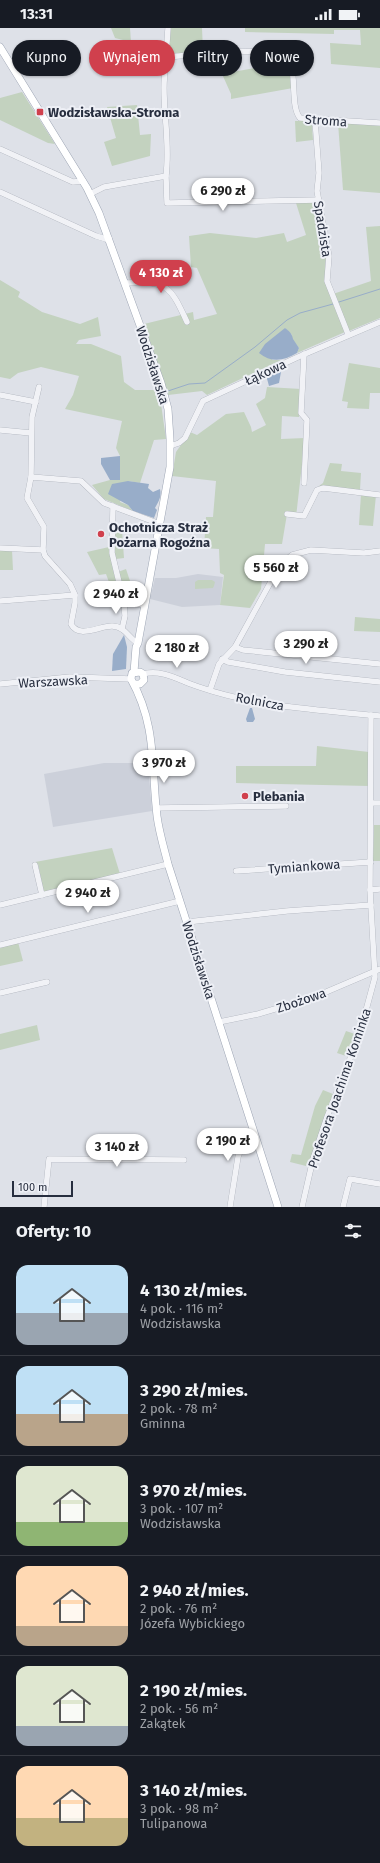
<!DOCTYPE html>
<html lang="pl">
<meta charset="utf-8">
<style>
body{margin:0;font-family:"Fira Sans",sans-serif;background:#242831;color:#f1f3f6;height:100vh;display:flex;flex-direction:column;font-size:15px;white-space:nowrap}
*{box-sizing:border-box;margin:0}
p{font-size:13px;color:#9ea1a6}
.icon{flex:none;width:22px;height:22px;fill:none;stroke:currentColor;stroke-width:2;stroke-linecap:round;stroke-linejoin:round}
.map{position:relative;height:1179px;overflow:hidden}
.drawer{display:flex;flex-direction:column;background:#171b24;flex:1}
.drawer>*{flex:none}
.hud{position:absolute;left:12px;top:12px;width:356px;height:36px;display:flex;gap:8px}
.scale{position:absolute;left:12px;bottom:10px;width:61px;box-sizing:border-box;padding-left:4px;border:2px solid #272e3f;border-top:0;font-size:11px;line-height:14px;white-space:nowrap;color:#272e3f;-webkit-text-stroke:3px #eef0f6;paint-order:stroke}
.price{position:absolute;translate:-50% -34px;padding:0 9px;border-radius:14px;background:#fff;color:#222;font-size:13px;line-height:26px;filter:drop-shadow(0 1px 2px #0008)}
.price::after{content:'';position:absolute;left:50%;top:24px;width:12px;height:9px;margin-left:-6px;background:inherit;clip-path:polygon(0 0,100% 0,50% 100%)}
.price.active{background:#d0404d;color:#fff}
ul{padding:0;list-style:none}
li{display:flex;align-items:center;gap:12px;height:100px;padding:0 16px}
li+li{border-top:1px solid #363941}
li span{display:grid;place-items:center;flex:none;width:112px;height:80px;border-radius:12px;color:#555}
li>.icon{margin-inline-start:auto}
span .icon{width:48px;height:48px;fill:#fffc;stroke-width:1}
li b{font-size:17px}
h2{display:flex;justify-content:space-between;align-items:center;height:48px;padding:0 16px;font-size:17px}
.tag{padding:0 14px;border-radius:18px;background:#171b24;box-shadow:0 1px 3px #0004;font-size:14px;line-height:36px}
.tag.active{background:#d0404d;color:#fff}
.status{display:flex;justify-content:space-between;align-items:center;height:28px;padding:0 20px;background:#171b24;direction:ltr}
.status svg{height:11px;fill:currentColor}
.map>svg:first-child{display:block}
.built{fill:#ccd0da}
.green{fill:#c3d2bf}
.water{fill:#98adc9}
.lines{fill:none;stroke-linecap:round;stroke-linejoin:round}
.stream{stroke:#98adc9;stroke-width:1}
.minor-casing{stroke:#a3a8b2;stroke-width:6}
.major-casing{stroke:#9da5b4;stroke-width:8}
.minor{stroke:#f1f2f6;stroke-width:5.5}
.major{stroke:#fff;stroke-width:7}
.poi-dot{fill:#d0404d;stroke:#eef0f6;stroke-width:1.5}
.labels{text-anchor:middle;stroke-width:4;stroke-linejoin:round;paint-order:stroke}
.poi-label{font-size:13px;font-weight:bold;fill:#272e3f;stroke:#eef0f6;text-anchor:start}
.street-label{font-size:13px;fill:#272e3f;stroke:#eef0f6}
</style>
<div class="status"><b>13:31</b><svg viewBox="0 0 49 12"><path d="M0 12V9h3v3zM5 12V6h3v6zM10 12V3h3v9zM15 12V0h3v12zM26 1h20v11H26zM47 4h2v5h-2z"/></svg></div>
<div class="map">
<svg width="380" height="1179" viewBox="0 0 380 1179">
<rect width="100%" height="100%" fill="#dee1e8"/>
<g class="built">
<path d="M198,546L223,549L220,577L182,579L150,571L155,550H176Z"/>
<path d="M104,735H148L152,783L53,799L44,746Z"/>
</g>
<g class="green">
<path d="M111,0H130L131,14L115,10Z"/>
<path d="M169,0H202L203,23L169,26Z"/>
<path d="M245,0H380V40L331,36L330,15L361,17L360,2H334V6L245,4Z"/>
<path d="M288,34L291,41L293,60L231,71V66L222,46Z"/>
<path d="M22,64L55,116L48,115L0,92V70Z"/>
<path d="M137,77L140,107L151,106L150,128L112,138L104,114L116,110L107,79Z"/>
<path d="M295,93H309L312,97L313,112L296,114Z"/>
<path d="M338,95L380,97V165L343,162Z"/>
<path d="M316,174L326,227L325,253L345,304L297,325L299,320L292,311V307L285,300L272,332H281L207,367L202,363L168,367L144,296L193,284L194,292L217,286L197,240L191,239L189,208L210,205L256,210L284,205L287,214L306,207L296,175Z"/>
<path d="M380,198V290L349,303L333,266L371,253L366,199Z"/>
<path d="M0,252L20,264L18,269L42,284L80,296L98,289L101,308L79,312L76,316H91L121,328L124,354L135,362H159L166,411L154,412L140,455L128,453L120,474L128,477L133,483L104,471L92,457L110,452H120V428L116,420L122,393L65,381L73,367L79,348L41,339L18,345L10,351L0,349Z"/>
<path d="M349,335L380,340V365H370L369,381L347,380L348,374L342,373Z"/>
<path d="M267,359L301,361L299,389L282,388L281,411L305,410L296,489L287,486L282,516H265L261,561L250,580L220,577L224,547L220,545L219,521L204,520L206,489H213L216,453L172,448L176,424L190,404L197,407L226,386L244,384L251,399L252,404L266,397L256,376L265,370Z"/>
<path d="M330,435L342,436L341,443L361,445L360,462L319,458L323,455Z"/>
<path d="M361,466L376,467L373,498L359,497Z"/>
<path d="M115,501L122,502L124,530L116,531L114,522Z"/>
<path d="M109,519L119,565H113L106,546L99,547L87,524Z"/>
<path d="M0,522H12L13,542H0Z"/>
<path d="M126,541L131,556L123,559L118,544Z"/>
<path d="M198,552H212L215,554L214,558L213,560L195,561V554Z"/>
<path d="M355,589L380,591V604L354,603Z"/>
<path d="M317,718L369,724V758L236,755V738H316Z"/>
<path d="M374,797H380V833H373Z"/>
<path d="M112,820L120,846L44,865L38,836L35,834Z"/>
<path d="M18,914L23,933L0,938V919Z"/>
<path d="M37,997L40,1012L0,1022V1006Z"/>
<path d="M346,1003L358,1007L349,1029L337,1025Z"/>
<path d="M323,1062L333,1066L310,1139L290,1134L292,1126L301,1127L315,1078Z"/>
<path d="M117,1116L142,1117L141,1130H117Z"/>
</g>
<g class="water">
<path d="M285,300C289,303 292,305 293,311L299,320L297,325C284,333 271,335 259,325L265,316Z"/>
<path d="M280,340L281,344L279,355L269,358L266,347Z"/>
<path d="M120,428V452H110L101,436V430Z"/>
<path d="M128,453L149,456L148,460L153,464L160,461C162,469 158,474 155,480L157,482L154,490L133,483L128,477L108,466L112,456Z"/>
<path d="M124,607L127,619L126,641L112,643L113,626Z"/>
<path d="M250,680H252L255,691L253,694H247L246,691Z"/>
</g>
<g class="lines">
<g class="stream">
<path d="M339,274L380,261"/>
<path d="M168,363L189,356L205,355L255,319L287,292L300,285L333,276"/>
</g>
<defs>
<g id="minor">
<path d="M166,29L168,0"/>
<path d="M315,92L319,145L317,163L329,228L327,253L348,306"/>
<path d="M0,121L73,154L83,153"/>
<path d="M166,148L167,175L318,172"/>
<path d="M0,164L96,208L106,211L109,210"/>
<path d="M90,166L104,159L166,148C170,117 164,91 164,60C164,50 165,40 166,29L230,24L285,23C299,41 289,77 300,90L380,95"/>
<path d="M126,255C167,253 170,257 187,294"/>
<path d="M304,326L301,385L307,392L304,455"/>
<path d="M39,359L32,389L31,449L27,470L44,499L43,522L45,528L70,556L75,567V575L71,596C79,611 99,598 112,598C125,598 129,611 138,615"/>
<path d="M0,367L36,374"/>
<path d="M0,402L31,405"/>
<path d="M170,418L179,415L185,410L203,373L298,329L380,294"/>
<path d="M31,449L81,453L104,475L160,496"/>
<path d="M113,478L112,525L124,575L145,577"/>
<path d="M287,486L304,488L317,462L323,460L380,467"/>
<path d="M0,520L43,522"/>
<path d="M0,573L75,567"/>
<path d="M122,601L125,588L124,575"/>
<path d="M235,619L243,622L380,636"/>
<path d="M222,631L228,634L285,644L380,654"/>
<path d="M143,646C163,641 180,653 199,659C257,679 319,682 380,688"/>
<path d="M0,656L70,649L131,651"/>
<path d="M210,662L219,636L235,619L280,537L292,527L311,522L364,525L380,523"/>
<path d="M372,775H380"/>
<path d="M156,780L286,778"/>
<path d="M35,837L42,867"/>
<path d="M236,843L371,834"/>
<path d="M370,862L380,861"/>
<path d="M0,877L168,836"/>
<path d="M187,894L287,883L371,877"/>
<path d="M0,917L180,873"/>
<path d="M0,965L47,954"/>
<path d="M219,994L258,986L312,970L380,941"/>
<path d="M44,1179L49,1131L184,1132"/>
<path d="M230,1179L238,1129L242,1118L257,1114"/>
<path d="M302,1179L313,1131L327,1089L359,1008L375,949L370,862L371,687"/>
<path d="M343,1179L350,1151L380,1156"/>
</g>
<g id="major">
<path d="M0,19L87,160L99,185L161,355L168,381L170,411V439L138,615L136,619L134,644"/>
<path d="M135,656H140L144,652L143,646L140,644L132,645L131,651C157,698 151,737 157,788C159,804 164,820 168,836L278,1179"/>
</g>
</defs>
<use href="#minor" class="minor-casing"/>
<use href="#major" class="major-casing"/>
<use href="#minor" class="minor"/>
<use href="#major" class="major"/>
</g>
<g class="poi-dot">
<rect x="36" y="80" width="8" height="8" rx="2"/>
<circle cx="101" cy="506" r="4"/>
<circle cx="245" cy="768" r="4"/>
</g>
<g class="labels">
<g class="poi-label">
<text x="48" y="89">Wodzisławska-Stroma</text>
<text x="109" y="504">Ochotnicza Straż<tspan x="109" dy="15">Pożarna Rogoźna</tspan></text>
<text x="253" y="773">Plebania</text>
</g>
<g class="street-label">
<text transform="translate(326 92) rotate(4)" y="5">Stroma</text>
<text transform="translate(323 201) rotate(81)" y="5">Spadzista</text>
<text transform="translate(153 337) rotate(72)" y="5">Wodzisławska</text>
<text transform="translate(265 344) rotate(-25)" y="5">Łąkowa</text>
<text transform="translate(53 653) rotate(-3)" y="5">Warszawska</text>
<text transform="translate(260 673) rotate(11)" y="5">Rolnicza</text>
<text transform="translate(304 838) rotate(-4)" y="5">Tymiankowa</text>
<text transform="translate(199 932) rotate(72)" y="5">Wodzisławska</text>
<text transform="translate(301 972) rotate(-19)" y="5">Zbożowa</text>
<text transform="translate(339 1060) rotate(-71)" y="5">Profesora Joachima Kominka</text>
</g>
</g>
</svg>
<div class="scale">100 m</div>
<b class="price" style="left:223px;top:184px">6 290 zł</b>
<b class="price active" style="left:161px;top:266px">4 130 zł</b>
<b class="price" style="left:276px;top:561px">5 560 zł</b>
<b class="price" style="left:116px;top:587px">2 940 zł</b>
<b class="price" style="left:306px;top:637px">3 290 zł</b>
<b class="price" style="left:177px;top:641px">2 180 zł</b>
<b class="price" style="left:164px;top:756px">3 970 zł</b>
<b class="price" style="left:88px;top:886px">2 940 zł</b>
<b class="price" style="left:228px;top:1134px">2 190 zł</b>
<b class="price" style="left:117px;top:1140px">3 140 zł</b>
<div class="hud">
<a class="tag">Kupno</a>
<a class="tag active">Wynajem</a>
<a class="tag">Filtry</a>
<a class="tag">Nowe</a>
</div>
</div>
<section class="drawer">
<h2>Oferty: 10<svg class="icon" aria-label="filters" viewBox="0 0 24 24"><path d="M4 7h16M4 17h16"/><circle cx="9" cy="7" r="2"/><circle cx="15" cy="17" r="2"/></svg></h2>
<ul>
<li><span style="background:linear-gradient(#bfe0f5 60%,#9aa5b1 0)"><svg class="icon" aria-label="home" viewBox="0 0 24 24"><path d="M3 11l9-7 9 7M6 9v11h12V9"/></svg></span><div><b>4 130 zł/mies.</b><p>4 pok. · 116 m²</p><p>Wodzisławska</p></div></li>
<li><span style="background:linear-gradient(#bfe0f5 60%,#b9a48a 0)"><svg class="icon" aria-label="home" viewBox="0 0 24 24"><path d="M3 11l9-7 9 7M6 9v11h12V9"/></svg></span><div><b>3 290 zł/mies.</b><p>2 pok. · 78 m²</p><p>Gminna</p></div></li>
<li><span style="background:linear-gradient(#dfe7d0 70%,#8fb573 0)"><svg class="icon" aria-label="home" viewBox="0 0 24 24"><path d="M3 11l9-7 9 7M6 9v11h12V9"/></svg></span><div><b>3 970 zł/mies.</b><p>3 pok. · 107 m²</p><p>Wodzisławska</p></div></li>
<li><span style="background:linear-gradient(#ffd9b3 75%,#b9a48a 0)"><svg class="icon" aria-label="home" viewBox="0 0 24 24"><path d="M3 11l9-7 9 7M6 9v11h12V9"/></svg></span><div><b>2 940 zł/mies.</b><p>2 pok. · 76 m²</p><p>Józefa Wybickiego</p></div></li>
<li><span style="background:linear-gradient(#dfe7d0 75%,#9aa5b1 0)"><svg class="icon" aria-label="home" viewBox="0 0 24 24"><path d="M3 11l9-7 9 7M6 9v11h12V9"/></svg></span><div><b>2 190 zł/mies.</b><p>2 pok. · 56 m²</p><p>Zakątek</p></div></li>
<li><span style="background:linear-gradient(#ffd9b3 65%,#c2b280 0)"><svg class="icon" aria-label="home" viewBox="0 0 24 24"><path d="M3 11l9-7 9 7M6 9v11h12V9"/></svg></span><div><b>3 140 zł/mies.</b><p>3 pok. · 98 m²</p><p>Tulipanowa</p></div></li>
</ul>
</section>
